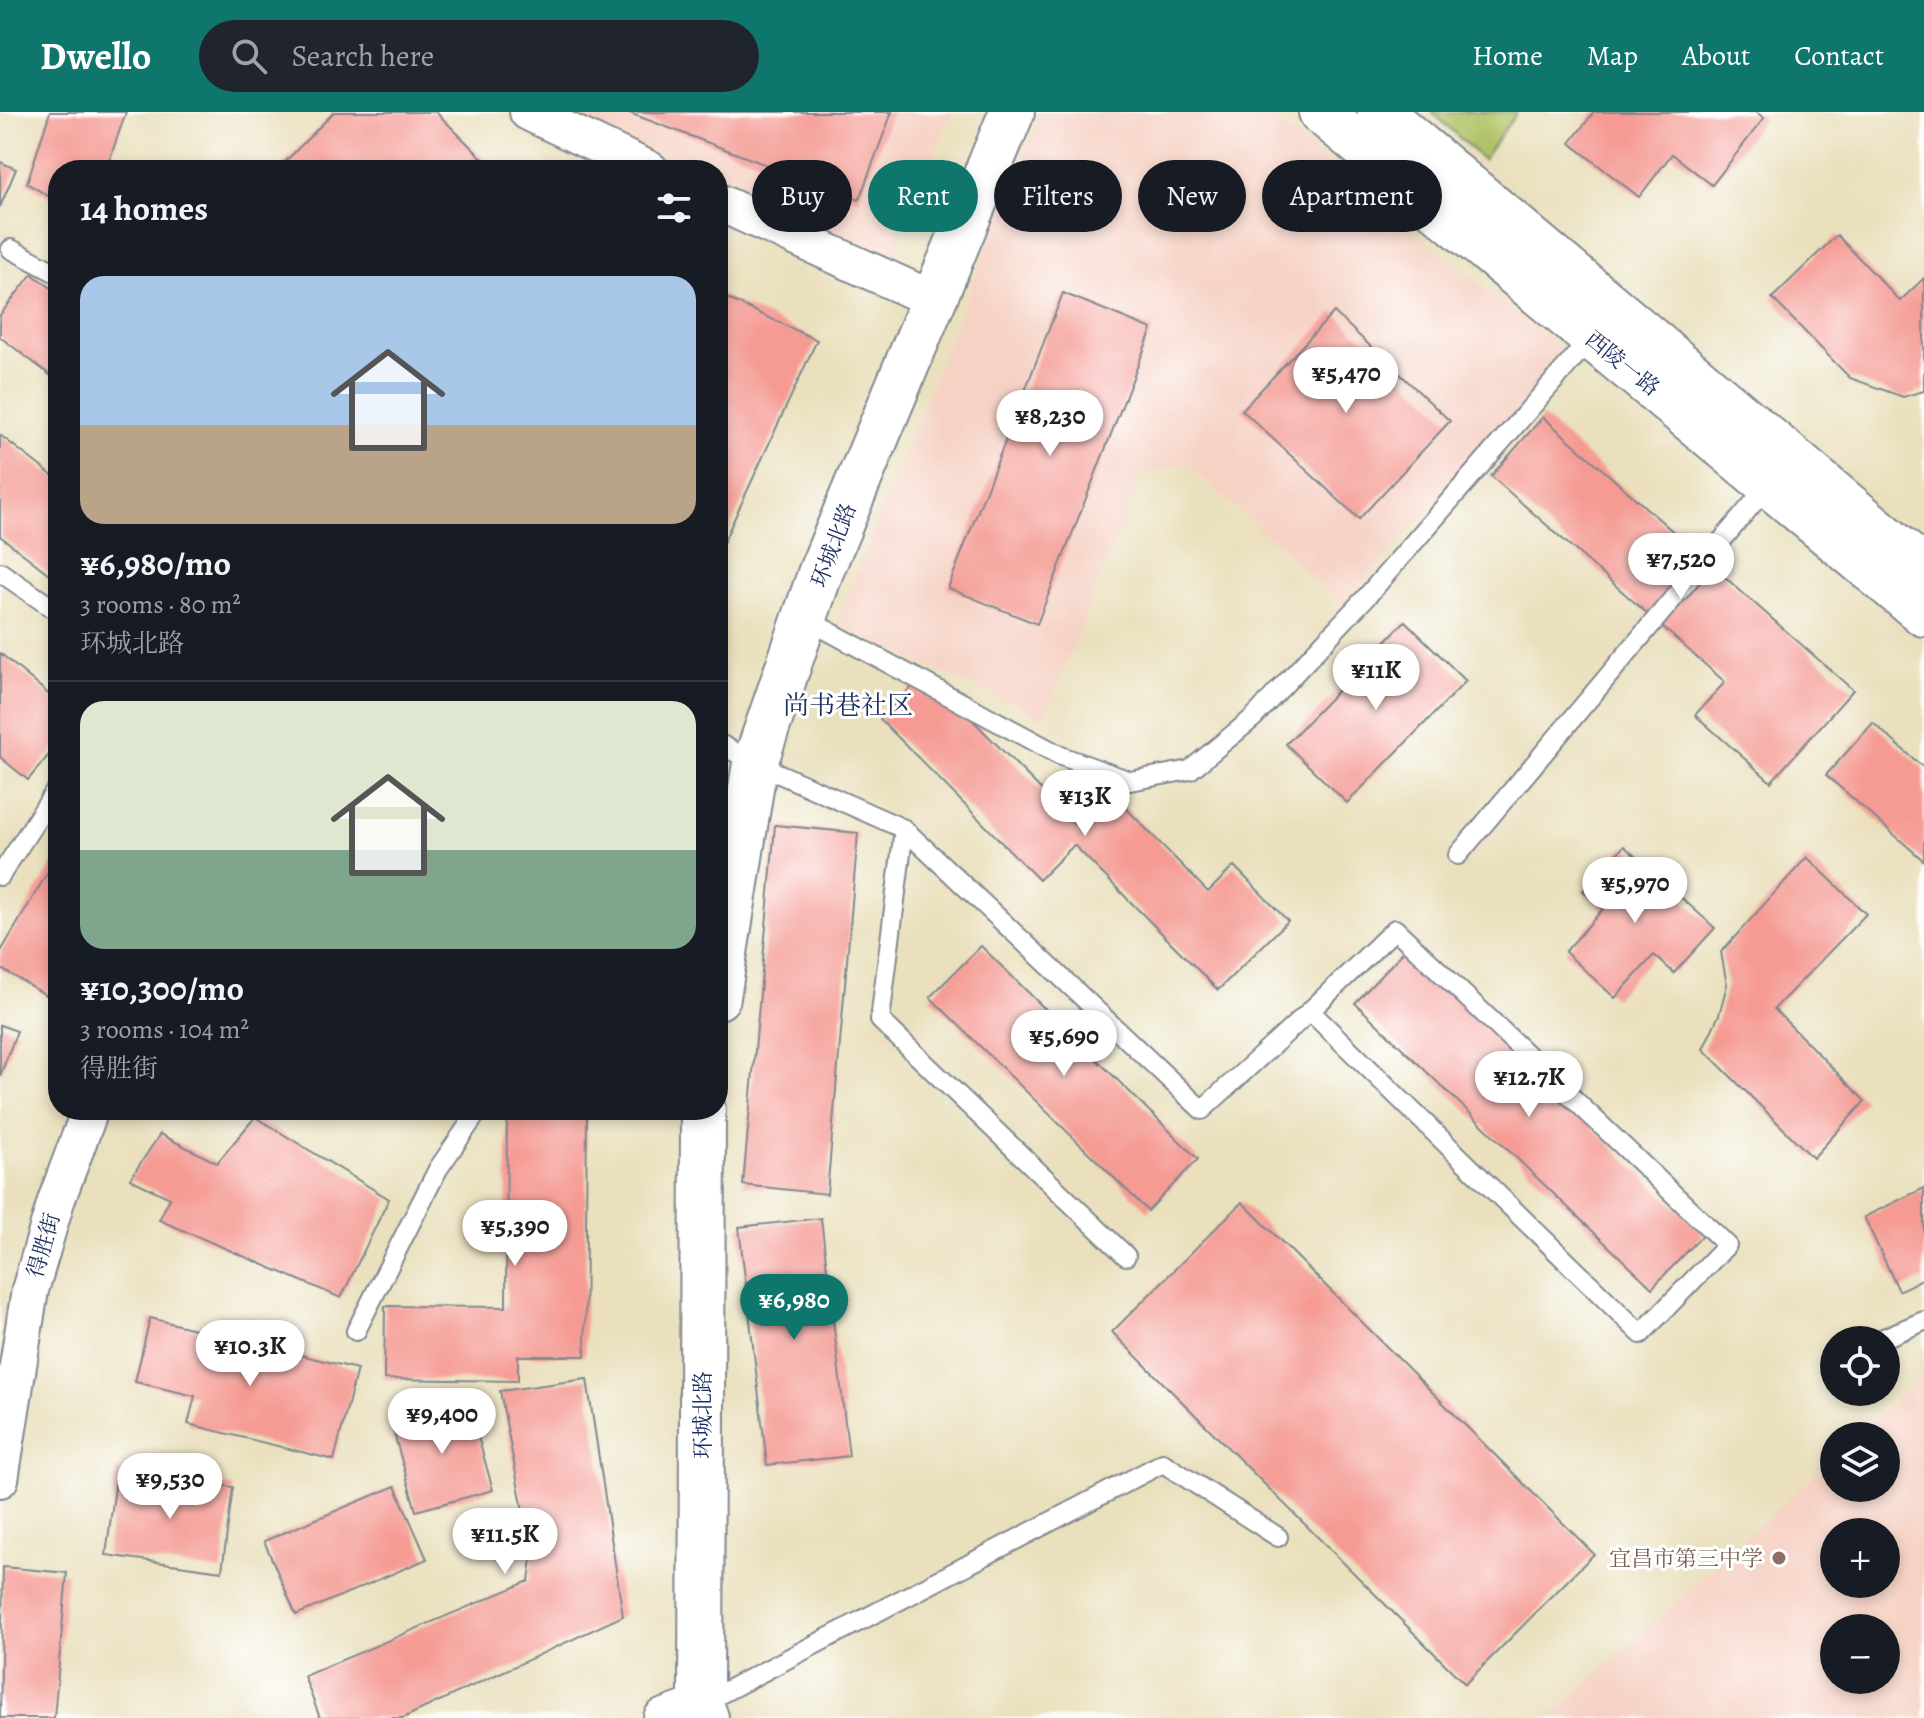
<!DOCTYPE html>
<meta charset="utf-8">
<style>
body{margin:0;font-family:Alegreya,"Noto Serif SC",serif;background:#20242c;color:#f1f3f6;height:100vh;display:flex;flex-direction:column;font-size:30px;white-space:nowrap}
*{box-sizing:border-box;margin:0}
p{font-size:26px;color:#9ea1a6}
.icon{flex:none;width:44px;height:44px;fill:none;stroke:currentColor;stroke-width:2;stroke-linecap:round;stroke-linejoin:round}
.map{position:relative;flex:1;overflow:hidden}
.panel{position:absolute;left:48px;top:48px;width:680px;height:960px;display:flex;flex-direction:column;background:#171b24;border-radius:32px;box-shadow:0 4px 12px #0003}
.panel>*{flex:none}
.top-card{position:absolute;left:752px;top:48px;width:760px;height:72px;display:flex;gap:16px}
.buttons{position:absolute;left:1820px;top:1214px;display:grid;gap:16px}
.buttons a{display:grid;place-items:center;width:80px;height:80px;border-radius:50%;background:#171b24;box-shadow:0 4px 12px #0003;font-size:40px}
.price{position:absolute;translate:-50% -68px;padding:0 18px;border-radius:28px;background:#fff;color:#222;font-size:26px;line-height:52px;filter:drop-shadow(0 2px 4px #0008)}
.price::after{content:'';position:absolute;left:50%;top:48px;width:24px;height:18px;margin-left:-12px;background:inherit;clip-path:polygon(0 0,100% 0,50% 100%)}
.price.on{background:#0f766e;color:#fff}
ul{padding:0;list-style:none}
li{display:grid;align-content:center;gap:16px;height:424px;padding:0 32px}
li+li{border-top:2px solid #363941}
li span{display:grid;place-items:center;height:248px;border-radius:24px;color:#555}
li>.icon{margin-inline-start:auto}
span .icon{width:144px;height:144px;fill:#fffc;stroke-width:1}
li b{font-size:34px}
h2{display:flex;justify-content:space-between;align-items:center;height:96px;padding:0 32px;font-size:34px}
.pill{padding:0 28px;border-radius:36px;background:#171b24;box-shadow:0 4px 12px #0003;font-size:28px;line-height:72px}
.pill.on{background:#0f766e;color:#fff}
header{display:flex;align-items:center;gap:48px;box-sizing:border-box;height:112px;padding:0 40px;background:#0f766e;color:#fff}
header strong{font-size:38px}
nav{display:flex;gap:44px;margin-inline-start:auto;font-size:28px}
.search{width:560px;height:72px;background:#20242c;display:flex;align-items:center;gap:20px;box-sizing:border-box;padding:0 28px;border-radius:44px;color:#9ea1a6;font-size:30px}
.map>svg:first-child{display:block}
.built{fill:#f6d2c4;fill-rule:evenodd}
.green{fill:#b0c265;stroke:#667862;stroke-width:2}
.building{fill:#f59b94}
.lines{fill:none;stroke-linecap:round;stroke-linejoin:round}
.lane-casing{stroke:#82888e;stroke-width:22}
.street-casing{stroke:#82888e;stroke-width:40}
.secondary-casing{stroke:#82888e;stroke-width:48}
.primary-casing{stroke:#82888e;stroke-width:48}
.lane{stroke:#fff;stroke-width:18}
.street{stroke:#fff;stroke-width:36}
.secondary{stroke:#fff;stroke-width:44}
.primary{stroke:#fff;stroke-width:44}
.education-dot{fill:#8d6e63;stroke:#fff;stroke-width:3}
.labels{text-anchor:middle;stroke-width:6;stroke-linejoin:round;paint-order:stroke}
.street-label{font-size:22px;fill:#1b2f5e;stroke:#fff}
.education-label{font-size:22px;fill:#785e54;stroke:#fff;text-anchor:end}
.quarter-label{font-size:26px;fill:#1b2f5e;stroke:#fff}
</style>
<header>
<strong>Dwello</strong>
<div class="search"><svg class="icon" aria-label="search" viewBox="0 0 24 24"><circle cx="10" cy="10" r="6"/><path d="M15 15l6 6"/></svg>Search here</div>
<nav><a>Home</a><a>Map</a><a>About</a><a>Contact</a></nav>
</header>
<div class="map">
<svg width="1924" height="1606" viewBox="0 0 1924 1606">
<rect width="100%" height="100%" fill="#fff"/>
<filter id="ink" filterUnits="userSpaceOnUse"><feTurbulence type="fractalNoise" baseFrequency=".0125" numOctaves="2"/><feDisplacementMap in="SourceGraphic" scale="16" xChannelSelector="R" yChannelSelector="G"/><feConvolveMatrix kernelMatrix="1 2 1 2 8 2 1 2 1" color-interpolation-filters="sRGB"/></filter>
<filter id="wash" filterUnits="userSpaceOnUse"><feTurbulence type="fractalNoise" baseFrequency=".006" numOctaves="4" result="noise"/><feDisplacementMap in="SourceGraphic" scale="32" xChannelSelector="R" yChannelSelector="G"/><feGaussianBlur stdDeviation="1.8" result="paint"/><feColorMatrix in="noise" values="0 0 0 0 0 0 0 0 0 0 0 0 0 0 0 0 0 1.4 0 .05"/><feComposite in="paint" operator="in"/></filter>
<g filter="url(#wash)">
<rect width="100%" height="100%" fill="#eae0bd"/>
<g class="built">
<path d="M569,0H952L891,153L718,71V58H691Z"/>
<path d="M1041,0H1264L1567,242L1343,493L1187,352L1141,363L1045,606L835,513Z"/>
<path d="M1924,1263V1606H1549L1834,1345V1376H1886V1324H1857ZM1834,1420H1886V1472H1834ZM1834,1516H1886V1568H1834Z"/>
</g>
<path class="green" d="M1432,0H1517L1483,48Z"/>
<g id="blocks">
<g class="building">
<path d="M50,0H126L106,58H58V90L27,71Z"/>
<path d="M334,0H436L494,58H277Z"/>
<path d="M627,0H892L859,88Z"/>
<path d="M1594,0H1756L1764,6L1712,73L1672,42L1639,85L1570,31Z"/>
<path d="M0,50L16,57L0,95Z"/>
<path d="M1837,123L1900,189L1924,166V279L1903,285L1850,266L1772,186Z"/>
<path d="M32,162L58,181V269L0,225V203Z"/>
<path d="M1063,181L1152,217L1037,512L948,476Z"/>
<path d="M718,182L817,228L718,442Z"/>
<path d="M1334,200L1450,309L1359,407L1242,298Z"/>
<path d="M1543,305L1853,578L1771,670L1695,603L1725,570L1491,364Z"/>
<path d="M0,323L58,368V469L0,424Z"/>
<path d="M1405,509L1466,569L1347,691L1286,632Z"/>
<path d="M0,541L58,590V632L28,668L0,645Z"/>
<path d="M926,561L1083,720L1116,686L1208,780L1234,754L1288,809L1218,878L1074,733L1039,768L880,607Z"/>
<path d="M1873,611L1924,656V749L1826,663Z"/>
<path d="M775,713L858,721L827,1082L743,1073Z"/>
<path d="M1624,734L1715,816L1674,861L1654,843L1615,886L1565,840L1603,797L1583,779Z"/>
<path d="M58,743V890L0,856V841Z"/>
<path d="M1807,745L1866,802L1774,897L1865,989L1813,1046L1703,937L1719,903L1727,873L1721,840Z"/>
<path d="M981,834L1198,1047L1148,1099L930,885Z"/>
<path d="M1406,837L1704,1122L1652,1176L1355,891Z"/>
<path d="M0,913L17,919L0,964Z"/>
<path d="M507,998H587L585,1244H518V1269L384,1267L385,1194L506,1195Z"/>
<path d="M255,1005L389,1087L341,1186L159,1108L170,1086L130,1067L160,1022L217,1051Z"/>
<path d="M1924,1076V1166L1899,1179L1864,1105Z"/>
<path d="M1242,1090L1594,1442L1465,1572L1112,1220Z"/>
<path d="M821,1106L849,1344L767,1353L739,1115Z"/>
<path d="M150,1206L357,1257L334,1348L188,1312L195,1284L135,1270Z"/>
<path d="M587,1267L623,1504L403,1606H320L304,1564L529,1469L532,1445L500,1279Z"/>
<path d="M468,1289L493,1378L416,1399L391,1311Z"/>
<path d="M117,1359L233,1375L222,1459L106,1443Z"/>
<path d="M395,1374L427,1447L296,1503L264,1429Z"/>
<path d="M3,1455L67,1461L54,1606H0Z"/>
</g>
</g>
</g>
<g filter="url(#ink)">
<use href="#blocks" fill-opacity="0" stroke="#82888e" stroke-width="2"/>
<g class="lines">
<defs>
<g id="lane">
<path d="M11,137L58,162"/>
<path d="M0,460L58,500"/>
<path d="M806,507L1061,644L1130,669L1190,658L1253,606L1368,483L1592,225"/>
<path d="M718,631L755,651L904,717L1202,998L1310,899L1641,1222L1727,1133L1395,817L1310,899"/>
<path d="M904,717L880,908L1126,1144"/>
<path d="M1458,743L1770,371"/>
<path d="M0,764L58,675"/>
<path d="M356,1219L438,1057L479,998"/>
<path d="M1879,1228L1924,1209"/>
<path d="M703,1591L1163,1351L1278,1425"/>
</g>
<g id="street">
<path d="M528,0L650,58"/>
<path d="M718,90L934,188"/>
<path d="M0,1367L30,1178L56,1089L90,998"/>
<path d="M662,1606L701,1592"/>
</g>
<g id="secondary">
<path d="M718,885L755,651L821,459L1012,0"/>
<path d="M703,998L701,1592L706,1606"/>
</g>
<g id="primary">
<path d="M1321,0L1924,502"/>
<path d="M1380,0L1924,457"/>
</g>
</defs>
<use href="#lane" class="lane-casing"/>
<use href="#street" class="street-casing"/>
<use href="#secondary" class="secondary-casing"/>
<use href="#primary" class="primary-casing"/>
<use href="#lane" class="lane"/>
<use href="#street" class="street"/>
<use href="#secondary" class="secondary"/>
<use href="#primary" class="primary"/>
</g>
</g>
<circle class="education-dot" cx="1779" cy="1446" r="8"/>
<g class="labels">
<g class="street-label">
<text transform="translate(1623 251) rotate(39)" y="8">西陵一路</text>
<text transform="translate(833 433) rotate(-69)" y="8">环城北路</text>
<text transform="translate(43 1133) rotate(-74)" y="8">得胜街</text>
<text transform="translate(702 1303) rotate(-90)" y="8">环城北路</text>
</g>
<g class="education-label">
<text x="1763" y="1454">宜昌市第三中学</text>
</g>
<g class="quarter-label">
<text x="848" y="602">尚书巷社区</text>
</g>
</g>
</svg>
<div class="buttons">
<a><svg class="icon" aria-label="locate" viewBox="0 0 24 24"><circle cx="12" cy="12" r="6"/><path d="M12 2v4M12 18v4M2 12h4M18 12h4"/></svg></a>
<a><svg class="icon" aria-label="layers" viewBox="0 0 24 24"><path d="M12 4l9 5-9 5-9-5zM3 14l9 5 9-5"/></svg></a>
<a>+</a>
<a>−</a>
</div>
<b class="price" style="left:1346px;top:303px">¥5,470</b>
<b class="price" style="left:1050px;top:346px">¥8,230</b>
<b class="price" style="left:1681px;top:489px">¥7,520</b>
<b class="price" style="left:1376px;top:600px">¥11K</b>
<b class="price" style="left:1085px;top:726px">¥13K</b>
<b class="price" style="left:1635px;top:813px">¥5,970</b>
<b class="price" style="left:1064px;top:966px">¥5,690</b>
<b class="price" style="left:1529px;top:1007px">¥12.7K</b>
<b class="price" style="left:515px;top:1156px">¥5,390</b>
<b class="price on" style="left:794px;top:1230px">¥6,980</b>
<b class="price" style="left:250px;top:1276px">¥10.3K</b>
<b class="price" style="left:442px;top:1344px">¥9,400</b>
<b class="price" style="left:170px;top:1409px">¥9,530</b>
<b class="price" style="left:505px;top:1464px">¥11.5K</b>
<div class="top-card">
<a class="pill">Buy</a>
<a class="pill on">Rent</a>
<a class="pill">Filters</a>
<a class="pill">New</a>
<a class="pill">Apartment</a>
</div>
<section class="panel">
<h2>14 homes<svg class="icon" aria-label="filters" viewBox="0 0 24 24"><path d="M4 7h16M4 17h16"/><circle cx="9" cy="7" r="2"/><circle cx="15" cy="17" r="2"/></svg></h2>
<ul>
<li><span style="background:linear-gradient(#a9c7e8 60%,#b9a48a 0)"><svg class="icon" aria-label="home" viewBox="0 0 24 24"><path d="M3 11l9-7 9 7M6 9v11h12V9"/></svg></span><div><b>¥6,980/mo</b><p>3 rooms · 80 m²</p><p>环城北路</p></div></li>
<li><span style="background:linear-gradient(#dfe7d0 60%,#7fa58c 0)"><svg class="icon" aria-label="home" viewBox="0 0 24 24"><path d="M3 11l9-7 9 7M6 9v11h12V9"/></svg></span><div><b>¥10,300/mo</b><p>3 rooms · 104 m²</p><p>得胜街</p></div></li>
</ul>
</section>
</div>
